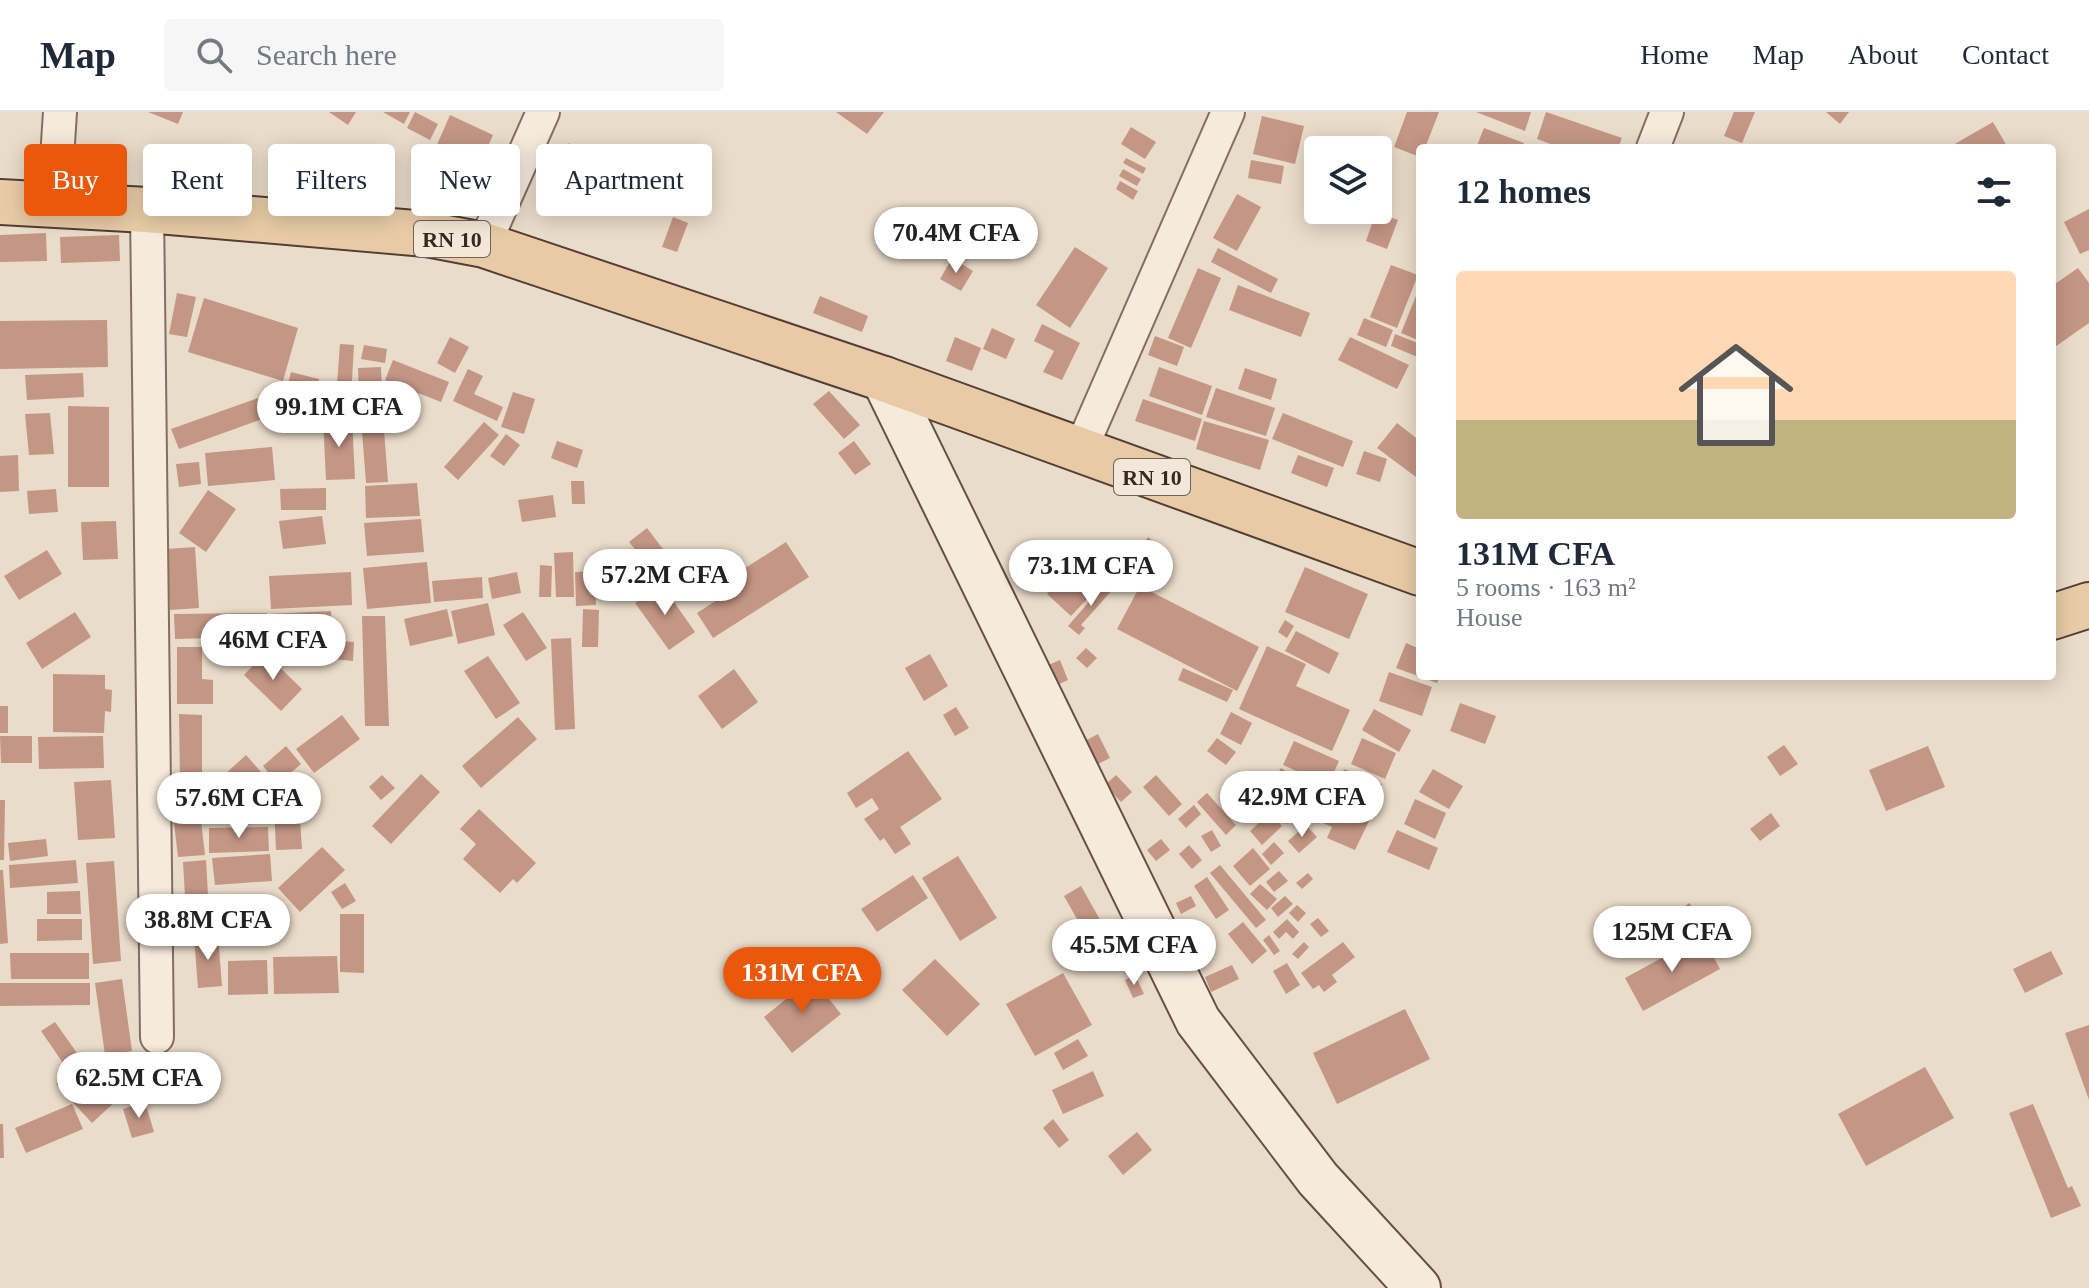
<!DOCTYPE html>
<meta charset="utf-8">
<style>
body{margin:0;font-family:Georgia,serif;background:#f6f6f7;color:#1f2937;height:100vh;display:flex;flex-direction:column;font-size:30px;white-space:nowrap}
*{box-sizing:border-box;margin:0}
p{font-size:26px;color:#747a83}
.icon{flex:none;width:44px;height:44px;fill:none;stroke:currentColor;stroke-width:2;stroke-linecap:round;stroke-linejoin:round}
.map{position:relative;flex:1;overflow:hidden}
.drawer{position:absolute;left:1416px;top:32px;width:640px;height:536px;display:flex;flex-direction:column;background:#fff;border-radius:8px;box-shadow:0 4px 20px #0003}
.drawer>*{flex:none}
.guide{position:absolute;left:24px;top:32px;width:760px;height:72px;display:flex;gap:16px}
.controls{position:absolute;left:1304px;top:24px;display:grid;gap:16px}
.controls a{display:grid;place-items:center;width:88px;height:88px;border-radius:8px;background:#fff;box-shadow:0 4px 20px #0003;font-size:40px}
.price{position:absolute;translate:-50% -68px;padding:0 18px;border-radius:28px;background:#fff;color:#222;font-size:26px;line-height:52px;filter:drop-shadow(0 2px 4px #0008)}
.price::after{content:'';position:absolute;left:50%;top:48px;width:24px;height:18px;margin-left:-12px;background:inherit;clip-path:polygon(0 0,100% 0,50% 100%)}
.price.on{background:#ea580c;color:#fff}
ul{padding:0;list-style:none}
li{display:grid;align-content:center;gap:16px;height:424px;padding:0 40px}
li span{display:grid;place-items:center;height:248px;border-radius:8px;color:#555}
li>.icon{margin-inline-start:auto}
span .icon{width:144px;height:144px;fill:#fffc;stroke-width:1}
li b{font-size:34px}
h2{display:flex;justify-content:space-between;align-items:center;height:96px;padding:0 40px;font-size:34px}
.tag{padding:0 28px;border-radius:8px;background:#fff;box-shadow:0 4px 20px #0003;font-size:28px;line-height:72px}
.tag.on{background:#ea580c;color:#fff}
header{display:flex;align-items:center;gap:48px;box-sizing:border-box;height:112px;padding:0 40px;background:#fff;border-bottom:2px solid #e0e1e3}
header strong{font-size:38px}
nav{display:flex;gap:44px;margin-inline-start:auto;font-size:28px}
.search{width:560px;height:72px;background:#f6f6f7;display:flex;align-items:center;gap:20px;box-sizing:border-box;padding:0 28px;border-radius:8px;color:#747a83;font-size:30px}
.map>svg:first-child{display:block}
.building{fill:#c49684}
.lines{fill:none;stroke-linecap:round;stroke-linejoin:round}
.street-casing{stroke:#856e60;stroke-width:36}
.secondary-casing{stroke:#675043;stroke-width:48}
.primary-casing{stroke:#533e33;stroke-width:48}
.street{stroke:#f6eadc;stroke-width:32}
.secondary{stroke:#f6eadc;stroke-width:44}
.primary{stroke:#e8cba6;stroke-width:44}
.labels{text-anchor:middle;stroke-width:8;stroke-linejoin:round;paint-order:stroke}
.shield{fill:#f2e7d8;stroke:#6f6259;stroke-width:2}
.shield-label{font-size:22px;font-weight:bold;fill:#372922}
</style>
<header>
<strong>Map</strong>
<div class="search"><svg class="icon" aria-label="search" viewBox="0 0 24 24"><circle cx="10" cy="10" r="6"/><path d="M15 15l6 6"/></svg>Search here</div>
<nav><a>Home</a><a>Map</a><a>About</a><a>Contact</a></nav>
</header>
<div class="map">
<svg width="2089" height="1176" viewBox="0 0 2089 1176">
<rect width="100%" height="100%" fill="#eadcca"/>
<g class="building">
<path d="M148,0H183L178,12Z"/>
<path d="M329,0H356L348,13Z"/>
<path d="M383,0H410L404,12Z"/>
<path d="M415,0L438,12L430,28L407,16Z"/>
<path d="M836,0H884L867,22Z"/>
<path d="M1407,0H1439L1425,36H1420V45L1394,35Z"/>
<path d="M1476,0H1531L1525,19Z"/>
<path d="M1546,0L1622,26L1618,36H1561L1537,27Z"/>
<path d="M1734,0H1755L1742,31L1724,24Z"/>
<path d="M1826,0H1849L1840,12Z"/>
<path d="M450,3L493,23L479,55L436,35Z"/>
<path d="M1262,4L1304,14L1295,52L1253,42Z"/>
<path d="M1993,10L2008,36H1955L1953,33Z"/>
<path d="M1131,15L1156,30L1145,47L1121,32Z"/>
<path d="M1484,16L1524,31L1522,36H1476Z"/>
<path d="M569,31L581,41L560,66L548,56Z"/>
<path d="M1126,46L1146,56L1143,62L1123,51Z"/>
<rect x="360" y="48" width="25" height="21"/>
<path d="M1251,48L1284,54L1281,72L1248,66Z"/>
<path d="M1123,57L1141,67L1137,74L1119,64Z"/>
<path d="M1120,69L1138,79L1133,88L1116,77Z"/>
<path d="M647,80L661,89L652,103L638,96Z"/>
<path d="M1237,82L1261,95L1237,139L1213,126Z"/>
<path d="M2089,97V138L2080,142L2064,110Z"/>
<path d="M1376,100L1398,108L1387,137L1366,129Z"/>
<path d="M673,105L688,111L677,140L662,135Z"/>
<path d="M46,121L47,149L0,150V123Z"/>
<path d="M119,123L120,149L61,151L60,125Z"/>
<path d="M1075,135L1108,156L1070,216L1036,193Z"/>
<path d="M1218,136L1278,167L1271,181L1211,150Z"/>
<path d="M952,146L973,159L961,179L940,167Z"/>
<path d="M1391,153L1418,163L1397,216L1370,205Z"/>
<path d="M1198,156L1221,166L1191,236L1168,226Z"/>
<path d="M2078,156L2089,171V211L2052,237V174Z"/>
<path d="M1238,173L1310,201L1301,225L1229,198Z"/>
<path d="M1420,174V229L1401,221Z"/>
<path d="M177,181L196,185L187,225L169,222Z"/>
<path d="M820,184L868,204L862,220L813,201Z"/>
<path d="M204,186L298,216L283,269L188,240Z"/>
<path d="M1364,206L1393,218L1386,235L1357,223Z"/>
<path d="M107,208L108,255L0,257V209Z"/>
<path d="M1042,212L1080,231L1062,268L1043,260L1054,239L1034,229Z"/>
<path d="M992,216L1015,227L1006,247L983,237Z"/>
<path d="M1395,222L1420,232V246L1391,234Z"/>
<path d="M1155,224L1184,235L1177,254L1148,243Z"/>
<path d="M450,225L469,235L455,261L437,251Z"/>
<path d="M955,225L981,236L972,259L946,249Z"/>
<path d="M1350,225L1409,253L1397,277L1338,248Z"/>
<path d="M340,232L354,233L351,286H336Z"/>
<path d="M364,233L387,237L385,251L361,247Z"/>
<path d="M393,248L449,270L441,290L385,268Z"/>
<path d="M381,255L383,303L360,304L358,256Z"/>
<path d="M1159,255L1212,274L1202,303L1149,284Z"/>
<path d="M1245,256L1277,267L1271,288L1238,277Z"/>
<path d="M468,257L483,264L474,282L503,295L497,309L453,289Z"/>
<path d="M291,260L319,267L307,315L279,308Z"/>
<path d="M83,261L84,285L27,288L25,263Z"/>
<path d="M1216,276L1275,296L1266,324L1206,305Z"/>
<path d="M829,279L860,313L844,327L813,292Z"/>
<path d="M513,280L535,287L524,322L501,315Z"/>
<path d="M258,286L265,306L179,337L171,317Z"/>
<path d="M1143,287L1202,307L1195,329L1135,309Z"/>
<path d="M68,294L109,295V375H68Z"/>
<path d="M50,301L54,342L29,343L25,302Z"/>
<path d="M1283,301L1353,329L1343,355L1272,327Z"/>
<path d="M383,305L388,370L366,371L361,307Z"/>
<path d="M352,306L355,367L326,368L323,307Z"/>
<path d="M1204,309L1269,328L1260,358L1196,337Z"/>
<path d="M484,310L499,323L458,368L444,355Z"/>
<path d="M1397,311L1420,329V368L1377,336Z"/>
<path d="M506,322L520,333L504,354L490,344Z"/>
<path d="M557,329L583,338L577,356L551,346Z"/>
<path d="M854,329L871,352L855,363L838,341Z"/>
<path d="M272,335L275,368L208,374L205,341Z"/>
<path d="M1364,339L1387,347L1380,370L1356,362Z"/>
<path d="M18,343L19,379L0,380V344Z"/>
<path d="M1298,343L1334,356L1327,375L1291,361Z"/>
<path d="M199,350L201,372L179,375L176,352Z"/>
<path d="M571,369H584L585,392H572Z"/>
<path d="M417,371L420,404L366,406L365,374Z"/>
<path d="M326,376V398H281L280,377Z"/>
<path d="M56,377L58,400L29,402L27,379Z"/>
<path d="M208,378L236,397L206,440L179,421Z"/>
<path d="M553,383L556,405L522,410L518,388Z"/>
<path d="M322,404L326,432L283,437L279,409Z"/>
<path d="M421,407L424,440L367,444L364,411Z"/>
<path d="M116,409L118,447L83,448L81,410Z"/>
<path d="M647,416L669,445L652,458L629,430Z"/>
<path d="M1148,425L1156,432L1141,452L1133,447Z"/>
<path d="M786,430L809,465L713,526L697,501L728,481L722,471Z"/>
<path d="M195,435L199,496L170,498L166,437Z"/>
<path d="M1158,437L1168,446L1159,456L1150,448Z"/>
<path d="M47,438L62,462L19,488L4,464Z"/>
<path d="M573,440L574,485H556L554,441Z"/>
<path d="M1078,449L1102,471L1071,504L1047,482Z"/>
<path d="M427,450L431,491L367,497L363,456Z"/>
<path d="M540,453L552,454L551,485H539Z"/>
<path d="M1305,455L1368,482L1349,527L1285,500Z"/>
<path d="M594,459L596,493L576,494L575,460Z"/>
<path d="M351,460L352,493L271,497L269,464Z"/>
<path d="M517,460L521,481L492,487L488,466Z"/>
<path d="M482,465L483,486L434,490L432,469Z"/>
<path d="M1107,469L1115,475L1081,513L1085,516L1079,523L1068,514Z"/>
<path d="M662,473L695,520L669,538L635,491Z"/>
<path d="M1140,474L1259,535L1237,579L1117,517Z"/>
<path d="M488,491L495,523L458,532L451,499Z"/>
<path d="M447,497L453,524L410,534L404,507Z"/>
<path d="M583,497L599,498L598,535H582Z"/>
<path d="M331,499L332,522L271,526L269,502Z"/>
<path d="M75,500L91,525L42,557L26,531Z"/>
<path d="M523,500L547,536L526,549L503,513Z"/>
<path d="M267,501V525L238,526V545L219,544L218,526L175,527L174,502Z"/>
<path d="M362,504H385L389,614H365Z"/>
<path d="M1285,508L1294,514L1287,526L1278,520Z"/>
<path d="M1296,519L1339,541L1329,562L1285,539Z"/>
<rect x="286" y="526" width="20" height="13"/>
<path d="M571,526L575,617L555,618L551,527Z"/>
<path d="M336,529L354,530L353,549L334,547Z"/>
<path d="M1406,531L1420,537V564H1440L1437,571L1396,556Z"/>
<path d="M1267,534L1306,552L1296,574L1350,598L1332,639L1239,597Z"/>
<path d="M177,535H202V567L213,568V592H177Z"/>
<path d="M1086,536L1097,546L1087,556L1076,546Z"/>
<path d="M265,541L302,577L281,599L244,563Z"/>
<path d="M930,542L948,574L924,589L905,556Z"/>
<path d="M488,544L520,591L496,607L464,559Z"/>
<path d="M1060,548L1068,568L1055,574L1046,554Z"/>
<path d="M1183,556L1233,578L1227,590L1178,568Z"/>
<path d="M734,557L758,590L722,617L698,584Z"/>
<path d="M1389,560L1432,575L1422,604L1379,589Z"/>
<path d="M53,562L105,563V577L112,578L111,600L105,599L104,621L53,620Z"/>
<path d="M1460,591L1496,604L1485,632L1450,619Z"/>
<rect x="0" y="594" width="8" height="27"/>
<path d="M956,595L969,616L955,624L943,603Z"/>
<path d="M1374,597L1411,618L1399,640L1362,618Z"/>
<path d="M1231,600L1252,611L1241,633L1220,622Z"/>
<path d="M179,602L202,603V669H180Z"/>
<path d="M342,603L360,627L314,661L296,637Z"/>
<path d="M518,605L537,627L481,676L462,654Z"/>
<path d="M1098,622L1110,646L1098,652L1085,629Z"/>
<path d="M0,624H32V651H1Z"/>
<path d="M103,624L104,656L39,657L38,625Z"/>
<path d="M1217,626L1236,640L1226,653L1207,639Z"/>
<path d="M1362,626L1396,641L1385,667L1351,652Z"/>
<path d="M1294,629L1339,649L1328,673L1283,653Z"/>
<path d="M1784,633L1798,652L1780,664L1767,645Z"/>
<path d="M286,634L301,652L278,672L263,654Z"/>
<path d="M1928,634L1945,675L1886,699L1869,658Z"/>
<path d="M908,639L942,687L900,715L911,732L895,742L884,726L880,729L864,707L879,697L872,686L856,696L847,681Z"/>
<path d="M246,643L262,661L217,702L201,684Z"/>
<path d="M1281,656L1317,679L1310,690L1274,667Z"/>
<path d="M1344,657L1382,672L1372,697L1334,683Z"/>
<path d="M1433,657L1463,674L1449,697L1419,680Z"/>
<path d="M421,662L440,680L391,732L372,714Z"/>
<path d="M382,663L395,676L381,688L369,675Z"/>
<path d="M1116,663L1132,680L1121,690L1105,673Z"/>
<path d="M1156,663L1182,692L1169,704L1143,675Z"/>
<path d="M111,668L115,726L78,728L74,670Z"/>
<path d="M1207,681L1236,713L1226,723L1197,690Z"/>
<path d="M198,683L205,743L178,745L171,686Z"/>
<path d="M1290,683L1302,691L1287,712L1275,704Z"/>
<path d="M1329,684L1371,705L1355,738L1327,726L1332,715L1317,708Z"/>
<path d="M1415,687L1446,701L1435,727L1404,712Z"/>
<path d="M0,688H5L4,748H0Z"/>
<path d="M299,692L302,737L276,738L274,694Z"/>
<path d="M1194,693L1201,702L1186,716L1178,707Z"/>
<path d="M479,697L536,751L517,771L513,767L500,781L463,747L476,732L460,717Z"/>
<path d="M1270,701L1282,714L1262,733L1250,719Z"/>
<path d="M1771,701L1780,714L1760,729L1750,717Z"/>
<path d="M1306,713L1317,725L1299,741L1288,729Z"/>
<path d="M268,715L269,739L209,741V716Z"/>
<path d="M1212,718L1221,734L1211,740L1201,724Z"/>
<path d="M1397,718L1438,736L1429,758L1387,740Z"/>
<path d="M46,727L48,744L10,749L8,731Z"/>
<path d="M1161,727L1170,738L1156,749L1147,738Z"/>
<path d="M1274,730L1284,741L1271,753L1262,742Z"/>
<path d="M1189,733L1202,748L1192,757L1179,742Z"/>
<path d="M322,735L345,758L300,800L278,776Z"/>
<path d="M1253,736L1270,757L1250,774L1233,754Z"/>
<path d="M270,742L272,769L215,773L212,746Z"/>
<path d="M958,744L997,806L960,829L922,766Z"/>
<path d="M76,748L78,771L10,776L9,753Z"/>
<path d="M206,748L210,818L187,819L183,750Z"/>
<path d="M114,749L121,849L93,852L86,751Z"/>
<path d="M1220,753L1266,808L1256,816L1210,761Z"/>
<path d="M0,758H3L8,831L0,832Z"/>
<path d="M1279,759L1288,769L1274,780L1266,770Z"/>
<path d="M1308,761L1313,767L1302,777L1296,771Z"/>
<path d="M913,763L928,786L877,820L861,797Z"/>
<path d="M1207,765L1229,798L1216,807L1194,774Z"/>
<path d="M345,771L356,789L342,797L331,780Z"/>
<path d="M1260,772L1277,787L1267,798L1250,782Z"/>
<path d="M1081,774L1103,813L1086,823L1064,784Z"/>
<path d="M80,779L81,802H47V780Z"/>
<path d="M1191,784L1196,794L1181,802L1176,791Z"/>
<path d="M1285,784L1293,792L1278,805L1271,796Z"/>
<path d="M1689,791L1703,807L1684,823L1670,806Z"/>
<path d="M1297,793L1306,801L1298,810L1289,801Z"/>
<path d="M340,802H364V861L340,860Z"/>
<path d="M1318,806L1329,819L1321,825L1310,812Z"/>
<path d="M37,807H82V828L37,829Z"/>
<path d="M1287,807L1299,820L1293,827L1286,820L1279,827L1273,820Z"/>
<path d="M1243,810L1267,839L1252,852L1228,822Z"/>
<path d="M1269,823L1280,839L1274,843L1263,828Z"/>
<path d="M218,824L222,874L198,876L194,825Z"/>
<path d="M1702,824L1720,857L1643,899L1625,866Z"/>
<path d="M1304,830L1309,835L1298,847L1292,842Z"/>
<path d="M1343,830L1355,845L1332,863L1337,870L1324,880L1319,873L1313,877L1301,861Z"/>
<path d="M2051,839L2063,862L2025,881L2013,857Z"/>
<path d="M10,841H89V867H11Z"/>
<path d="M337,844L339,881L274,882L273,845Z"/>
<path d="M935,847L980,892L947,924L902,878Z"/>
<path d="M267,848L268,882L228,883V849Z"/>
<path d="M1287,851L1300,873L1286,882L1273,859Z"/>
<path d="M1232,853L1239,867L1211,880L1205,865Z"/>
<path d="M1063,861L1092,913L1035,944L1006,892Z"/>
<path d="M1135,863L1144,882L1133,886L1125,868Z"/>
<path d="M812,866L841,902L792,941L764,905Z"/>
<path d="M122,867L132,939L105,943L95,871Z"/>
<path d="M0,871H90V893L0,894Z"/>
<path d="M1405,897L1430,947L1337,992L1313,941Z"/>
<path d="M55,910L77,941L63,951L41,919Z"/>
<path d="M2089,913V988L2065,921Z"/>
<path d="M1078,927L1088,944L1063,958L1054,941Z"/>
<path d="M136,942L145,986L122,991L113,947Z"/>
<path d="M82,948L118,987L92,1011L56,972Z"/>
<path d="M1925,955L1954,1006L1866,1054L1838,1002Z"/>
<path d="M1093,959L1104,984L1063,1002L1052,978Z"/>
<path d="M145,990L154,1020L132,1026L123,997Z"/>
<path d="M72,992L83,1017L26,1041L15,1016Z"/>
<path d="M2033,992L2068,1076L2072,1074L2081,1094L2051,1106L2009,1001Z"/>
<path d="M1053,1007L1069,1028L1059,1036L1043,1016Z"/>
<path d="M0,1012H3L4,1046H0Z"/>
<path d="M1137,1020L1152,1038L1123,1063L1108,1044Z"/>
</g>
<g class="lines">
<defs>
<g id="street">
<path d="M1653,36L1667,0"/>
<path d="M54,92L60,0"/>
<path d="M147,98L157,925"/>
<path d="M484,133L543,0"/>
<path d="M1080,339L1228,0"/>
</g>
<path id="secondary" d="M884,267L1198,909L1318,1067L1418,1176"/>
<g id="primary">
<path d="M0,90L147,98L426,122L484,133L884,267L1420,461"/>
<path d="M2052,505L2089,493"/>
</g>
</defs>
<use href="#street" class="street-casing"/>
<use href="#secondary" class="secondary-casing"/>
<use href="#primary" class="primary-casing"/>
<use href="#street" class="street"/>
<use href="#secondary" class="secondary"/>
<use href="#primary" class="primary"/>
</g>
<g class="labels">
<g class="shield">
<rect x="414" y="109" width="76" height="36" rx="6"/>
<rect x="1114" y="347" width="76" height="36" rx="6"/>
</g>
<g class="shield-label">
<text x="452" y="135">RN 10</text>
<text x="1152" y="373">RN 10</text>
</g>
</g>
</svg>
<div class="controls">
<a><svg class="icon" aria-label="layers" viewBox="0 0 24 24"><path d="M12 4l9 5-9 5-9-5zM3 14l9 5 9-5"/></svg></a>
</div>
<b class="price" style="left:956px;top:163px">70.4M CFA</b>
<b class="price" style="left:339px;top:337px">99.1M CFA</b>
<b class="price" style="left:1091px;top:496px">73.1M CFA</b>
<b class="price" style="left:665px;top:505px">57.2M CFA</b>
<b class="price" style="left:273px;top:570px">46M CFA</b>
<b class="price" style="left:1302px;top:727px">42.9M CFA</b>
<b class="price" style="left:239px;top:728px">57.6M CFA</b>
<b class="price" style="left:208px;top:850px">38.8M CFA</b>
<b class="price" style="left:1672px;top:862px">125M CFA</b>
<b class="price" style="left:1134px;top:875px">45.5M CFA</b>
<b class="price on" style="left:802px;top:903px">131M CFA</b>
<b class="price" style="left:139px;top:1008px">62.5M CFA</b>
<div class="guide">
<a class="tag on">Buy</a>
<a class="tag">Rent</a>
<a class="tag">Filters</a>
<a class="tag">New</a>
<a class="tag">Apartment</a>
</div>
<section class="drawer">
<h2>12 homes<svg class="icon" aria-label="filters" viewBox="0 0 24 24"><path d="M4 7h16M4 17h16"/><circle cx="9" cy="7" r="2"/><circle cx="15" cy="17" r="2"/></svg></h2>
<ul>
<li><span style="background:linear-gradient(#ffd9b3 60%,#c2b280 0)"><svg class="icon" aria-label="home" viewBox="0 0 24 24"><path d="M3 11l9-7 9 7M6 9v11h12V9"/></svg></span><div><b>131M CFA</b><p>5 rooms · 163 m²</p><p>House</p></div></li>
</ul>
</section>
</div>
